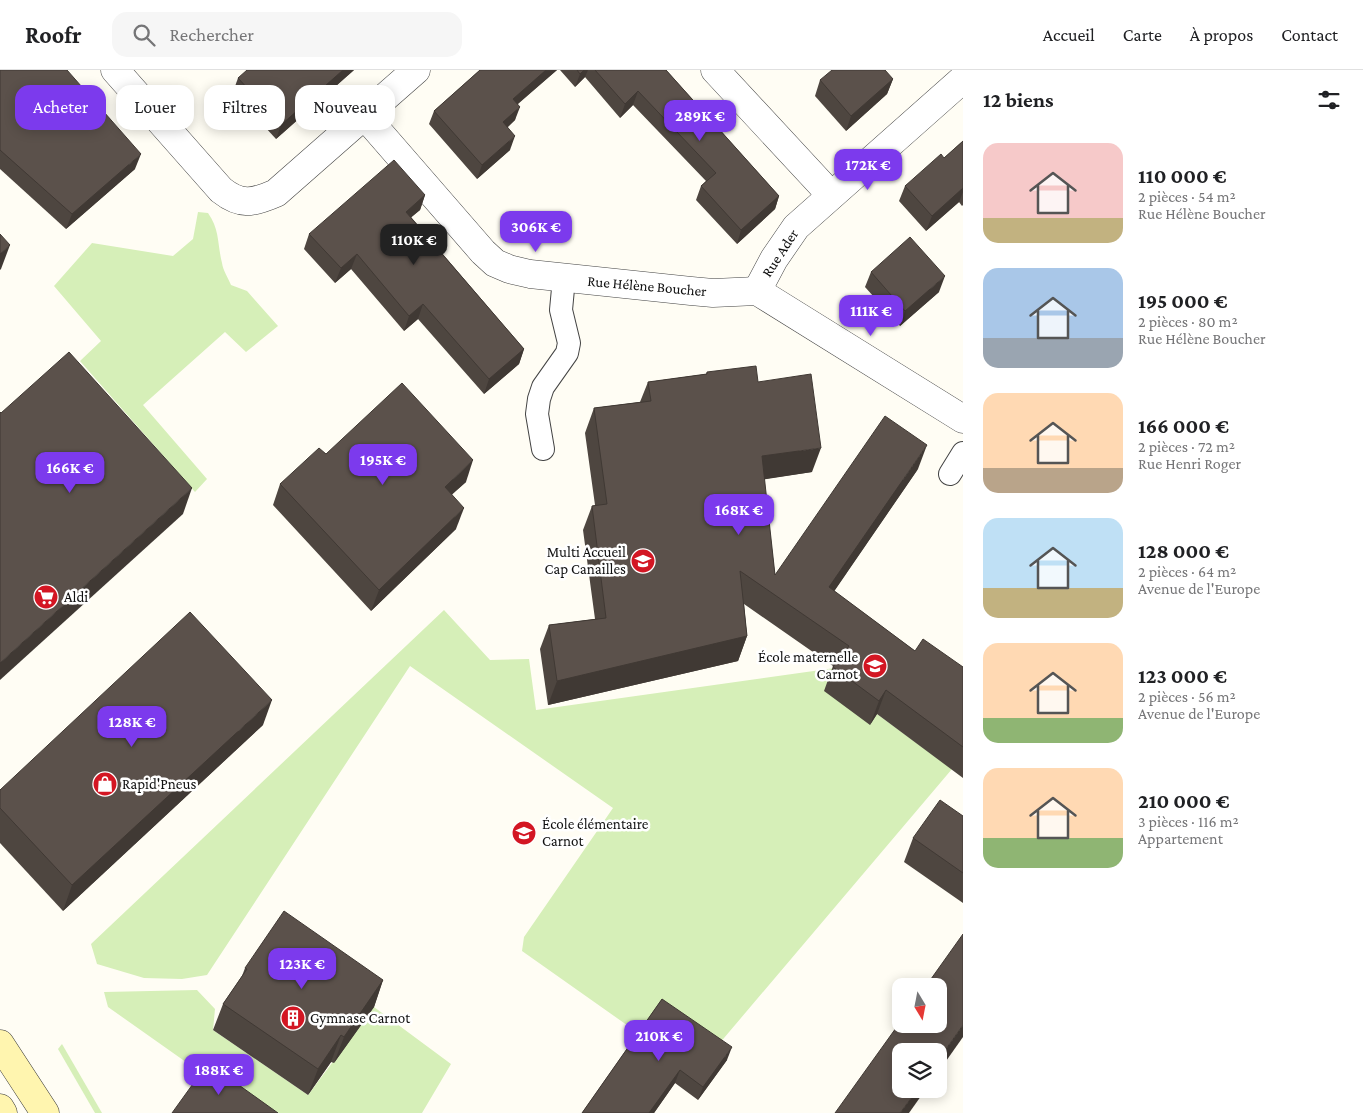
<!DOCTYPE html>
<html lang="fr">
<meta charset="utf-8">
<style>
body{margin:0;font-family:"Crimson Pro",serif;background:#f6f6f6;color:#202124;height:100vh;display:flex;flex-direction:column;font-size:19px;white-space:nowrap}
*{box-sizing:border-box;margin:0}
p{font-size:16px;color:#757577}
.icon{flex:none;width:28px;height:28px;fill:none;stroke:currentColor;stroke-width:2;stroke-linecap:round;stroke-linejoin:round}
.map{position:relative;flex:1;overflow:hidden}
.drawer{display:flex;flex-direction:column;background:#fff;width:400px}
.drawer>*{flex:none}
.guide{position:absolute;left:15px;top:15px;width:475px;height:45px;display:flex;gap:10px}
.needle{width:32px;rotate:170deg}
.tools{position:absolute;left:892px;top:908px;display:grid;gap:10px}
.tools a{display:grid;place-items:center;width:55px;height:55px;border-radius:10px;background:#fff;box-shadow:0 2px 12px #0003;font-size:25px}
.price{position:absolute;translate:-50% -42px;padding:0 11px;border-radius:10px;background:#7c3aed;color:#fff;font-size:16px;line-height:32px;filter:drop-shadow(0 1px 2px #0008)}
.price::after{content:'';position:absolute;left:50%;top:30px;width:15px;height:11px;margin-left:-8px;background:inherit;clip-path:polygon(0 0,100% 0,50% 100%)}
.price.on{background:#222;color:#fff}
ul{padding:0;list-style:none}
li{display:flex;align-items:center;gap:15px;height:125px;padding:0 20px}
li span{display:grid;place-items:center;flex:none;width:140px;height:100px;border-radius:15px;color:#555}
li>.icon{margin-inline-start:auto}
span .icon{width:60px;height:60px;fill:#fffc;stroke-width:1}
li b{font-size:21px}
h2{display:flex;justify-content:space-between;align-items:center;height:60px;padding:0 20px;font-size:21px}
.pill{padding:0 18px;border-radius:15px;background:#fff;box-shadow:0 2px 12px #0003;font-size:18px;line-height:45px}
.pill.on{background:#7c3aed;color:#fff}
header{display:flex;align-items:center;gap:30px;box-sizing:border-box;height:70px;padding:0 25px;background:#fff;border-bottom:1px solid #e0e0e0}
header strong{font-size:24px}
nav{display:flex;gap:28px;margin-inline-start:auto;font-size:18px}
.search{width:350px;height:45px;background:#f6f6f6;display:flex;align-items:center;gap:12px;box-sizing:border-box;padding:0 18px;border-radius:15px;color:#757577;font-size:19px}
main{display:flex;flex:1;min-height:0}
.map>svg:first-child{display:block}
.green{fill:#d6efb8}
.lines{fill:none;stroke-linecap:round;stroke-linejoin:round}
.lane-casing{stroke:#434343;stroke-width:24}
.street-casing{stroke:#434343;stroke-width:29}
.secondary-casing{stroke:#323232;stroke-width:29}
.lane{stroke:#fff;stroke-width:22}
.street{stroke:#fff;stroke-width:28}
.secondary{stroke:#fff5af;stroke-width:28}
.wall{fill:#4e4640}
.shaded-wall{fill:#403934}
.building{fill:#5b514b;stroke:#403934}
.labels{text-anchor:middle;stroke-width:5;stroke-linejoin:round;paint-order:stroke}
.street-label{font-size:15px;fill:#101010;stroke:#fff}
.poi-label{font-size:15px;fill:#101010;stroke:#fff;text-anchor:start}
</style>
<header>
<strong>Roofr</strong>
<div class="search"><svg class="icon" aria-label="search" viewBox="0 0 24 24"><circle cx="10" cy="10" r="6"/><path d="M15 15l6 6"/></svg>Rechercher</div>
<nav><a>Accueil</a><a>Carte</a><a>À propos</a><a>Contact</a></nav>
</header>
<main>
<div class="map">
<svg width="963" height="1043" viewBox="0 0 963 1043">
<rect width="100%" height="100%" fill="#fffdf4"/>
<g class="green">
<path d="M198,142L208,143C220,160 217,173 222,193C223,200 228,208 231,215L247,221L278,256L246,282L225,262L143,335L207,409L195,422L80,291L101,271L54,216L92,173L173,186L193,169Z"/>
<path d="M444,540L490,590L529,589L536,640L842,597L877,644L952,699L713,981L641,965L522,881L524,867L613,738L410,596L207,905L182,909L144,908L97,894L91,874Z"/>
<path d="M197,920L215,939L213,960L308,1025L374,937L451,994L422,1043H258L108,937L104,922Z"/>
<path d="M62,974L102,1043H95L58,979Z"/>
</g>
<g class="lines">
<defs>
<g id="lane">
<path d="M543,379L537,344L539,329L543,317L567,283L569,273L561,240L564,208"/>
<path d="M950,404L963,383"/>
</g>
<g id="street">
<path d="M115,0L221,120C241,136 253,133 276,123L416,0"/>
<path d="M715,0L831,125"/>
<path d="M364,45L483,182L495,193L509,199L530,204L691,221L713,223L757,221L963,349"/>
<path d="M757,221L774,189L796,157L963,9"/>
</g>
<g id="secondary">
<path d="M0,974L45,1043"/>
<path d="M0,1038L3,1043"/>
</g>
</defs>
<use href="#lane" class="lane-casing"/>
<use href="#street" class="street-casing"/>
<use href="#secondary" class="secondary-casing"/>
<use href="#lane" class="lane"/>
<use href="#street" class="street"/>
<use href="#secondary" class="secondary"/>
</g>
<g class="wall">
<path d="M0,0L135,99L66,159L0,99Z"/>
<path d="M354,0L276,69L233,22L238,8Z"/>
<path d="M480,0H557L518,34L515,50L508,57L510,80L477,109L429,54L434,41Z"/>
<path d="M560,0H666L779,126L775,139L737,174L696,130L701,116L706,111L633,35L620,48L585,7L575,17Z"/>
<path d="M893,9L887,24L846,61L815,26L820,10Z"/>
<path d="M963,71V135L962,136L959,132L926,161L899,131L905,116L944,88Z"/>
<path d="M425,125L420,140L411,147L524,279L519,294L484,324L418,249L404,261L351,199L335,213L304,179L309,164Z"/>
<path d="M871,202L939,222L900,256L865,217Z"/>
<path d="M707,302L758,312L812,402L764,409L775,505L918,399L834,521L915,581L963,597V708L877,644L870,655L824,621L833,596L744,534L747,566L738,591L548,635L540,579L549,555L595,549L583,460L592,436L595,435L585,363L594,338L640,332L648,312L706,304Z"/>
<path d="M326,384L466,412L452,424L456,459L371,541L273,435L280,414Z"/>
<path d="M263,655L63,841L0,773V720Z"/>
<path d="M963,746V833L904,792L913,768Z"/>
<path d="M245,898L383,910L374,937L334,993L331,992L308,1025L213,960L223,934L242,906Z"/>
<path d="M662,929L727,990L698,1030L675,1013L654,1043H582Z"/>
</g>
<g class="shaded-wall">
<path d="M343,0H354L276,69L281,55Z"/>
<path d="M546,0H557L508,42L513,29Z"/>
<path d="M584,0H588L585,7L575,17L580,4Z"/>
<path d="M893,9L887,24L846,61L851,46Z"/>
<path d="M638,21L633,35L620,48L625,34Z"/>
<path d="M520,37L515,50L498,65L503,52Z"/>
<path d="M515,66L510,80L477,109L482,95Z"/>
<path d="M141,84L135,99L66,159L72,144Z"/>
<path d="M963,118V122L959,132L926,161L932,146Z"/>
<path d="M425,125L420,140L401,156L406,142Z"/>
<path d="M779,126L775,139L737,174L741,160Z"/>
<path d="M10,175L1,199L0,200V184Z"/>
<path d="M357,184L351,199L335,213L341,198Z"/>
<path d="M945,206L939,222L900,256L905,241Z"/>
<path d="M423,234L418,249L404,261L409,246Z"/>
<path d="M524,279L519,294L484,324L489,309Z"/>
<path d="M927,375L918,399L820,542L829,517Z"/>
<path d="M821,378L812,402L753,411L762,386Z"/>
<path d="M473,390L466,412L437,438L445,417Z"/>
<path d="M192,418L183,444L0,610V593Z"/>
<path d="M464,438L456,459L371,541L379,520Z"/>
<path d="M747,566L738,591L548,635L557,611Z"/>
<path d="M886,620L877,644L870,655L879,631Z"/>
<path d="M272,630L263,655L63,841L72,815Z"/>
<path d="M383,910L374,937L334,993L344,967Z"/>
<path d="M963,955V967L939,1001V989Z"/>
<path d="M341,965L331,992L308,1025L318,999Z"/>
<path d="M732,977L727,990L698,1030L703,1017Z"/>
<path d="M680,1000L675,1013L654,1043H649Z"/>
<path d="M918,1019H926L909,1043H900Z"/>
</g>
<g class="building">
<path d="M0,0H67L141,84L72,144L0,80Z"/>
<path d="M247,0H343L281,55L238,8Z"/>
<path d="M480,0H546L513,29L520,37L503,52L515,66L482,95L434,41Z"/>
<path d="M577,0H584L580,4Z"/>
<path d="M595,0H666L779,126L741,160L701,116L716,103L638,21L625,34Z"/>
<path d="M832,0H885L893,9L851,46L820,10Z"/>
<path d="M963,71V118L932,146L905,116L941,84L944,88Z"/>
<path d="M394,90L425,125L406,142L524,279L489,309L423,234L409,246L357,184L341,198L309,164Z"/>
<path d="M0,164L10,175L0,184Z"/>
<path d="M910,167L945,206L905,241L871,202Z"/>
<path d="M69,282L192,418L0,593V342L1,343Z"/>
<path d="M756,296L758,312L811,304L821,378L762,386L775,505L885,346L927,375L829,517L915,581L923,569L963,597V677L886,620L879,631L833,597L849,576L740,501L747,566L557,611L549,555L606,548L592,436L607,434L594,338L651,331L648,312L707,304V302Z"/>
<path d="M402,313L473,390L445,417L464,438L379,520L280,414L319,378L326,384Z"/>
<path d="M190,542L272,630L72,815L0,738V720Z"/>
<path d="M940,730L963,746V803L913,768Z"/>
<path d="M284,841L383,910L344,967L341,965L318,999L223,934L247,899L245,898Z"/>
<path d="M963,864V955L939,989V981H901V1019H918L900,1043H835L901,951V954H939V916H926Z"/>
<path d="M662,929L732,977L703,1017L680,1000L649,1043H582Z"/>
<path d="M208,993L278,1043H172Z"/>
</g>
<defs>
<symbol id="school-disc" viewBox="-11 -11 22 22"><circle r="9.5" fill="#d31623" stroke="#fff"/><path d="M0-5L7-2L0 1L-7-2ZM-4 1L0 2.5L4 1V4Q0 6-4 4Z" fill="#fff"/></symbol>
<symbol id="supermarket-disc" viewBox="-11 -11 22 22"><circle r="9.5" fill="#d31623" stroke="#fff"/><path d="M-6-5.5h2.5l.6 2H6L4.5 2H-2.5L-4.4-4H-6ZM-1.5 3.2a1.3 1.3 0 1 0 .1 0ZM3 3.2a1.3 1.3 0 1 0 .1 0Z" fill="#fff"/></symbol>
<symbol id="shop-disc" viewBox="-11 -11 22 22"><circle r="9.5" fill="#d31623" stroke="#fff"/><path d="M-5-2.5h2.3a2.7 3.5 0 0 1 5.4 0H5L5.5 6h-11ZM-1.5-2.5h3a1.5 2.3 0 0 0-3 0Z" fill="#fff"/></symbol>
<symbol id="building-disc" viewBox="-11 -11 22 22"><circle r="9.5" fill="#d31623" stroke="#fff"/><path d="M-4-6H4V6H1V3H-1V6H-4ZM-2.5-4.3h1.7v1.8h-1.7ZM.8-4.3h1.7v1.8H.8ZM-2.5-1h1.7V.8h-1.7ZM.8-1h1.7V.8H.8Z" fill="#fff"/></symbol>
</defs>
<g fill-rule="evenodd">
<use href="#school-disc" x="629" y="477" width="28" height="28"/>
<use href="#supermarket-disc" x="32" y="513" width="28" height="28"/>
<use href="#school-disc" x="861" y="582" width="28" height="28"/>
<use href="#shop-disc" x="91" y="700" width="28" height="28"/>
<use href="#school-disc" x="510" y="749" width="28" height="28"/>
<use href="#building-disc" x="279" y="934" width="28" height="28"/>
</g>
<g class="labels">
<g class="street-label">
<text transform="translate(780 183) rotate(-57)" y="5">Rue Ader</text>
<text transform="translate(647 216) rotate(5)" y="5">Rue Hélène Boucher</text>
</g>
<g class="poi-label">
<text x="626" y="487" text-anchor="end">Multi Accueil<tspan x="626" dy="17">Cap Canailles</tspan></text>
<text x="64" y="532">Aldi</text>
<text x="858" y="592" text-anchor="end">École maternelle<tspan x="858" dy="17">Carnot</tspan></text>
<text x="122" y="719">Rapid'Pneus</text>
<text x="542" y="759">École élémentaire<tspan x="542" dy="17">Carnot</tspan></text>
<text x="310" y="953">Gymnase Carnot</text>
</g>
</g>
</svg>
<div class="tools">
<a><svg class="needle" viewBox="-14 -14 28 28"><path d="M0-13l5 13h-10z" fill="#e53935"/><path d="M0 13l5-13h-10z" fill="#757577"/></svg></a>
<a><svg class="icon" aria-label="layers" viewBox="0 0 24 24"><path d="M12 4l9 5-9 5-9-5zM3 14l9 5 9-5"/></svg></a>
</div>
<b class="price" style="left:700px;top:72px">289K €</b>
<b class="price" style="left:868px;top:121px">172K €</b>
<b class="price" style="left:536px;top:183px">306K €</b>
<b class="price on" style="left:414px;top:196px">110K €</b>
<b class="price" style="left:871px;top:267px">111K €</b>
<b class="price" style="left:383px;top:416px">195K €</b>
<b class="price" style="left:70px;top:424px">166K €</b>
<b class="price" style="left:739px;top:466px">168K €</b>
<b class="price" style="left:132px;top:678px">128K €</b>
<b class="price" style="left:302px;top:920px">123K €</b>
<b class="price" style="left:659px;top:992px">210K €</b>
<b class="price" style="left:219px;top:1026px">188K €</b>
<div class="guide">
<a class="pill on">Acheter</a>
<a class="pill">Louer</a>
<a class="pill">Filtres</a>
<a class="pill">Nouveau</a>
</div>
</div>
<section class="drawer">
<h2>12 biens<svg class="icon" aria-label="filters" viewBox="0 0 24 24"><path d="M4 7h16M4 17h16"/><circle cx="9" cy="7" r="2"/><circle cx="15" cy="17" r="2"/></svg></h2>
<ul>
<li><span style="background:linear-gradient(#f6c9c9 75%,#c2b280 0)"><svg class="icon" aria-label="home" viewBox="0 0 24 24"><path d="M3 11l9-7 9 7M6 9v11h12V9"/></svg></span><div><b>110 000 €</b><p>2 pièces · 54 m²</p><p>Rue Hélène Boucher</p></div></li>
<li><span style="background:linear-gradient(#a9c7e8 70%,#9aa5b1 0)"><svg class="icon" aria-label="home" viewBox="0 0 24 24"><path d="M3 11l9-7 9 7M6 9v11h12V9"/></svg></span><div><b>195 000 €</b><p>2 pièces · 80 m²</p><p>Rue Hélène Boucher</p></div></li>
<li><span style="background:linear-gradient(#ffd9b3 75%,#b9a48a 0)"><svg class="icon" aria-label="home" viewBox="0 0 24 24"><path d="M3 11l9-7 9 7M6 9v11h12V9"/></svg></span><div><b>166 000 €</b><p>2 pièces · 72 m²</p><p>Rue Henri Roger</p></div></li>
<li><span style="background:linear-gradient(#bfe0f5 70%,#c2b280 0)"><svg class="icon" aria-label="home" viewBox="0 0 24 24"><path d="M3 11l9-7 9 7M6 9v11h12V9"/></svg></span><div><b>128 000 €</b><p>2 pièces · 64 m²</p><p>Avenue de l'Europe</p></div></li>
<li><span style="background:linear-gradient(#ffd9b3 75%,#8fb573 0)"><svg class="icon" aria-label="home" viewBox="0 0 24 24"><path d="M3 11l9-7 9 7M6 9v11h12V9"/></svg></span><div><b>123 000 €</b><p>2 pièces · 56 m²</p><p>Avenue de l'Europe</p></div></li>
<li><span style="background:linear-gradient(#ffd9b3 70%,#8fb573 0)"><svg class="icon" aria-label="home" viewBox="0 0 24 24"><path d="M3 11l9-7 9 7M6 9v11h12V9"/></svg></span><div><b>210 000 €</b><p>3 pièces · 116 m²</p><p>Appartement</p></div></li>
</ul>
</section>
</main>
